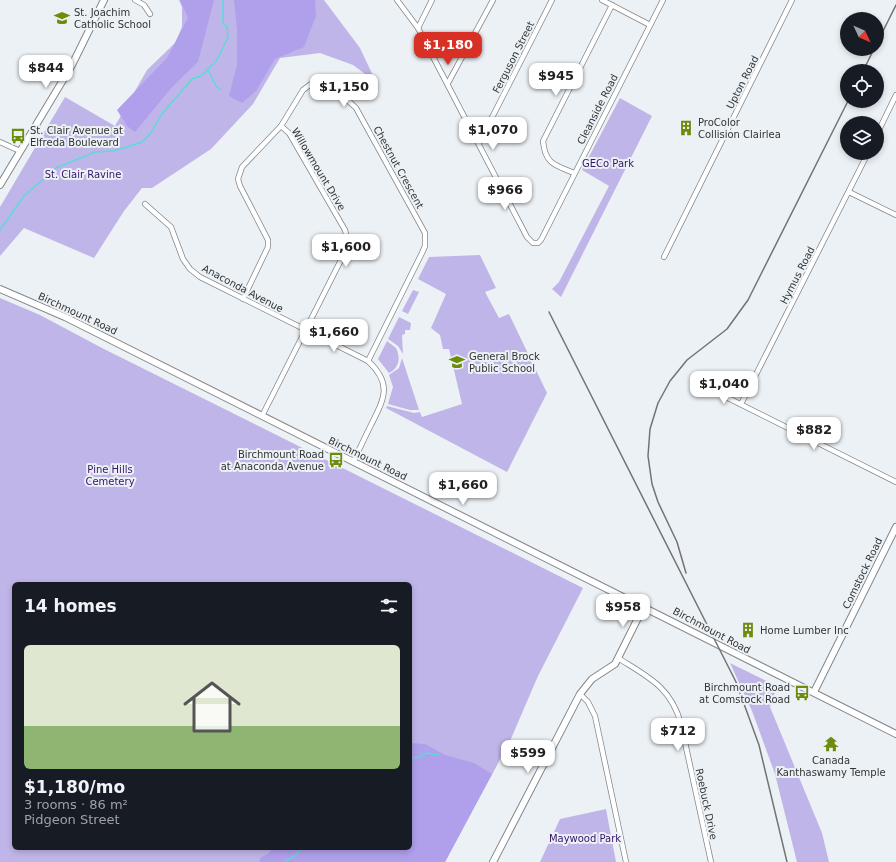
<!DOCTYPE html>
<meta charset="utf-8">
<style>
body{margin:0;font-family:"DejaVu Sans",sans-serif;background:#242831;color:#f1f3f6;height:100vh;display:flex;flex-direction:column;font-size:15px;white-space:nowrap}
*{box-sizing:border-box;margin:0}
p{font-size:13px;color:#9ea1a6}
.icon{flex:none;width:22px;height:22px;fill:none;stroke:currentColor;stroke-width:2;stroke-linecap:round;stroke-linejoin:round}
.map{position:relative;flex:1;overflow:hidden}
.drawer{position:absolute;left:12px;top:582px;width:400px;height:268px;display:flex;flex-direction:column;background:#171b24;border-radius:6px;box-shadow:0 2px 6px #0003}
.drawer>*{flex:none}
.needle{width:26px;rotate:134deg}
.fabs{position:absolute;left:840px;top:12px;display:grid;gap:8px}
.fabs a{display:grid;place-items:center;width:44px;height:44px;border-radius:50%;background:#171b24;box-shadow:0 2px 6px #0003;font-size:20px}
.price{position:absolute;translate:-50% -34px;padding:0 9px;border-radius:8px;background:#fff;color:#222;font-size:13px;line-height:26px;filter:drop-shadow(0 1px 2px #0008)}
.price::after{content:'';position:absolute;left:50%;top:24px;width:12px;height:9px;margin-left:-6px;background:inherit;clip-path:polygon(0 0,100% 0,50% 100%)}
.price.current{background:#d93025;color:#fff}
ul{padding:0;list-style:none}
li{display:grid;align-content:center;gap:8px;height:212px;padding:0 12px}
li+li{border-top:1px solid #363941}
li span{display:grid;place-items:center;height:124px;border-radius:6px;color:#555}
li>.icon{margin-inline-start:auto}
span .icon{width:72px;height:72px;fill:#fffc;stroke-width:1}
li b{font-size:17px}
h2{display:flex;justify-content:space-between;align-items:center;height:48px;padding:0 12px;font-size:17px}
.map>svg:first-child{display:block}
.green{fill:#c0b5e8;fill-rule:evenodd}
.forest{fill:#b09feb}
.lines{fill:none;stroke-linecap:round;stroke-linejoin:round}
.stream{stroke:#5cd9db;stroke-width:1.5}
.street-casing{stroke:#83878b;stroke-width:6}
.secondary-casing{stroke:#83878b;stroke-width:8}
.street{stroke:#fff;stroke-width:4.5}
.secondary{stroke:#fff;stroke-width:6}
.rail{stroke:#717476;stroke-width:1.5}
.labels{text-anchor:middle;stroke-width:4;stroke-linejoin:round;paint-order:stroke}
.poi-label{font-size:10px;fill:#323435;stroke:#ecf1f5;text-anchor:start}
.street-label{font-size:10px;fill:#323435;stroke:#ecf1f5}
.park-label{font-size:10px;fill:#36126b;stroke:#ecf1f5}
</style>
<div class="map">
<svg width="896" height="862" viewBox="0 0 896 862">
<rect width="100%" height="100%" fill="#ecf1f5"/>
<g class="green">
<path d="M179,0H324L360,48L376,82L353,65L320,53L280,58L253,104L211,149L152,188H142L124,211L94,258L24,228L0,256V207L65,97L115,126L147,70L175,43L182,27V7Z"/>
<path d="M620,98L652,116L561,297L552,289L559,282L609,186L582,170Z"/>
<path d="M480,255L496,288L485,292L499,318L509,314L547,393L507,472L386,408L387,406L414,413L420,412L422,417L462,404L449,349H443L440,335L431,328L446,294L418,279L429,257Z"/>
<path d="M413,290L419,292L408,314L402,311Z"/>
<path d="M0,298L40,315L102,348L583,588L538,676L510,741L445,862H0ZM14,584H410V848H14Z"/>
<path d="M399,317L411,323L410,330H405V334L402,335L403,354L398,346L388,339Z"/>
<path d="M387,341L396,348C401,358 399,368 389,373L378,359Z"/>
<path d="M402,358L419,410H410L388,404L393,387L389,375L399,368Z"/>
<path d="M730,663L777,686L770,707L822,833L829,862H797L775,774L752,711Z"/>
<path d="M606,809L616,862H540L560,819Z"/>
</g>
<g class="forest">
<path d="M180,0H214L198,62L172,87L135,132L127,126L117,110L167,58L188,18Z"/>
<path d="M234,0H315L316,16L304,47L275,59L256,91L242,103L229,96L237,65V29Z"/>
<path d="M410,743L425,744L445,755L474,763L492,774L445,862H260V858L269,853L272,848H410Z"/>
</g>
<g class="lines">
<g class="stream">
<path d="M208,70L216,86L221,90"/>
<path d="M0,230L24,196L56,168L95,152L114,151L142,142L151,133L161,115L192,79L201,76L217,60L228,37L227,27L223,23V0"/>
<path d="M410,758L420,757L427,753L439,755"/>
<path d="M285,862L296,855L301,848"/>
</g>
<defs>
<g id="street">
<path d="M135,0L144,5L150,14"/>
<path d="M397,0L418,28L527,237L533,243H538L541,240L663,0"/>
<path d="M602,0L650,25"/>
<path d="M418,28L432,0"/>
<path d="M448,83L493,0"/>
<path d="M877,134L896,95"/>
<path d="M0,142L20,151"/>
<path d="M479,143L552,0"/>
<path d="M574,173C555,165 545,164 543,141L612,5"/>
<path d="M849,192L896,215"/>
<path d="M145,204L171,227L183,259L190,269L200,277L368,361C393,384 384,399 371,425C365,437 359,450 353,462"/>
<path d="M664,257L792,0"/>
<path d="M243,299L268,247V240L240,186L238,179L242,167L281,126L303,90L311,84C328,86 344,96 356,108L425,233V246L422,253L368,361"/>
<path d="M714,391L896,482"/>
<path d="M741,404L868,153"/>
<path d="M262,416L345,252L348,242L345,230L289,133L281,126"/>
<path d="M618,658C648,677 671,687 681,724L711,862"/>
<path d="M580,694L588,702L595,716L626,862"/>
</g>
<g id="secondary">
<path d="M0,185L72,65L104,0"/>
<path d="M0,289L65,317L896,734"/>
<path d="M814,692L896,527"/>
<path d="M493,862L580,694L592,679L615,664L644,606"/>
</g>
</defs>
<use href="#street" class="street-casing"/>
<use href="#secondary" class="secondary-casing"/>
<use href="#street" class="street"/>
<use href="#secondary" class="secondary"/>
<g class="rail">
<path d="M877,43L896,5"/>
<path d="M863,71L874,49"/>
<path d="M549,312L736,682L759,745L787,862"/>
<path d="M686,573L677,542L658,502L652,484L648,456L650,429L658,403L670,381L687,360L727,329L748,300L848,101"/>
</g>
</g>
<defs>
<symbol id="school-bare" viewBox="-9 -9 18 18"><path d="M0-5L7-2L0 1L-7-2ZM-4 1L0 2.5L4 1V4Q0 6-4 4Z" fill="#6d8c0c" stroke="#ecf1f5" stroke-width="2.5" paint-order="stroke"/></symbol>
<symbol id="building-bare" viewBox="-9 -9 18 18"><path d="M-4-6H4V6H1V3H-1V6H-4ZM-2.5-4.3h1.7v1.8h-1.7ZM.8-4.3h1.7v1.8H.8ZM-2.5-1h1.7V.8h-1.7ZM.8-1h1.7V.8H.8Z" fill="#6d8c0c" stroke="#ecf1f5" stroke-width="2.5" paint-order="stroke"/></symbol>
<symbol id="bus-bare" viewBox="-9 -9 18 18"><path d="M-5-6H5V4H4V6H2V4H-2V6H-4V4H-5ZM-3.5-4V0h7V-4ZM-3.5 1.2v1.5H-2V1.2ZM2 1.2v1.5H3.5V1.2Z" fill="#6d8c0c" stroke="#ecf1f5" stroke-width="2.5" paint-order="stroke"/></symbol>
<symbol id="temple-bare" viewBox="-9 -9 18 18"><path d="M0-6L5-2H3V0L6.5 2.5H4V6H1.5V3h-3V6H-4V2.5H-6.5L-3 0V-2H-5Z" fill="#6d8c0c" stroke="#ecf1f5" stroke-width="2.5" paint-order="stroke"/></symbol>
</defs>
<g fill-rule="evenodd">
<use href="#school-bare" x="51" y="7" width="22" height="22"/>
<use href="#building-bare" x="675" y="117" width="22" height="22"/>
<use href="#bus-bare" x="7" y="125" width="22" height="22"/>
<use href="#school-bare" x="446" y="351" width="22" height="22"/>
<use href="#bus-bare" x="325" y="449" width="22" height="22"/>
<use href="#building-bare" x="737" y="619" width="22" height="22"/>
<use href="#bus-bare" x="791" y="682" width="22" height="22"/>
<use href="#temple-bare" x="820" y="733" width="22" height="22"/>
</g>
<g class="labels">
<g class="poi-label">
<text x="74" y="16">St. Joachim<tspan x="74" dy="12">Catholic School</tspan></text>
<text x="698" y="126">ProColor<tspan x="698" dy="12">Collision Clairlea</tspan></text>
<text x="30" y="134">St. Clair Avenue at<tspan x="30" dy="12">Elfreda Boulevard</tspan></text>
<text x="469" y="360">General Brock<tspan x="469" dy="12">Public School</tspan></text>
<text x="324" y="458" text-anchor="end">Birchmount Road<tspan x="324" dy="12">at Anaconda Avenue</tspan></text>
<text x="760" y="634">Home Lumber Inc</text>
<text x="790" y="691" text-anchor="end">Birchmount Road<tspan x="790" dy="12">at Comstock Road</tspan></text>
<text x="831" y="764" text-anchor="middle">Canada<tspan x="831" dy="12">Kanthaswamy Temple</tspan></text>
</g>
<g class="street-label">
<text transform="translate(513 57) rotate(-63)" y="4">Ferguson Street</text>
<text transform="translate(742 82) rotate(-63)" y="4">Upton Road</text>
<text transform="translate(597 109) rotate(-63)" y="4">Cleanside Road</text>
<text transform="translate(399 167) rotate(61)" y="4">Chestnut Crescent</text>
<text transform="translate(319 169) rotate(59)" y="4">Willowmount Drive</text>
<text transform="translate(797 275) rotate(-63)" y="4">Hymus Road</text>
<text transform="translate(243 288) rotate(28)" y="4">Anaconda Avenue</text>
<text transform="translate(78 313) rotate(25)" y="4">Birchmount Road</text>
<text transform="translate(368 458) rotate(26)" y="4">Birchmount Road</text>
<text transform="translate(862 573) rotate(-64)" y="4">Comstock Road</text>
<text transform="translate(712 630) rotate(28)" y="4">Birchmount Road</text>
<text transform="translate(707 804) rotate(78)" y="4">Roebuck Drive</text>
</g>
<g class="park-label">
<text x="608" y="167">GECo Park</text>
<text x="83" y="178">St. Clair Ravine</text>
<text x="110" y="473">Pine Hills<tspan x="110" dy="12">Cemetery</tspan></text>
<text x="585" y="842">Maywood Park</text>
</g>
</g>
</svg>
<div class="fabs">
<a><svg class="needle" viewBox="-14 -14 28 28"><path d="M0-13l5 13h-10z" fill="#e53935"/><path d="M0 13l5-13h-10z" fill="#9ea1a6"/></svg></a>
<a><svg class="icon" aria-label="locate" viewBox="0 0 24 24"><circle cx="12" cy="12" r="6"/><path d="M12 2v4M12 18v4M2 12h4M18 12h4"/></svg></a>
<a><svg class="icon" aria-label="layers" viewBox="0 0 24 24"><path d="M12 4l9 5-9 5-9-5zM3 14l9 5 9-5"/></svg></a>
</div>
<b class="price current" style="left:448px;top:66px">$1,180</b>
<b class="price" style="left:46px;top:89px">$844</b>
<b class="price" style="left:556px;top:97px">$945</b>
<b class="price" style="left:344px;top:108px">$1,150</b>
<b class="price" style="left:493px;top:151px">$1,070</b>
<b class="price" style="left:505px;top:211px">$966</b>
<b class="price" style="left:346px;top:268px">$1,600</b>
<b class="price" style="left:334px;top:353px">$1,660</b>
<b class="price" style="left:724px;top:405px">$1,040</b>
<b class="price" style="left:814px;top:451px">$882</b>
<b class="price" style="left:463px;top:506px">$1,660</b>
<b class="price" style="left:623px;top:628px">$958</b>
<b class="price" style="left:678px;top:752px">$712</b>
<b class="price" style="left:528px;top:774px">$599</b>
<section class="drawer">
<h2>14 homes<svg class="icon" aria-label="filters" viewBox="0 0 24 24"><path d="M4 7h16M4 17h16"/><circle cx="9" cy="7" r="2"/><circle cx="15" cy="17" r="2"/></svg></h2>
<ul>
<li><span style="background:linear-gradient(#dfe7d0 65%,#8fb573 0)"><svg class="icon" aria-label="home" viewBox="0 0 24 24"><path d="M3 11l9-7 9 7M6 9v11h12V9"/></svg></span><div><b>$1,180/mo</b><p>3 rooms · 86 m²</p><p>Pidgeon Street</p></div></li>
</ul>
</section>
</div>
